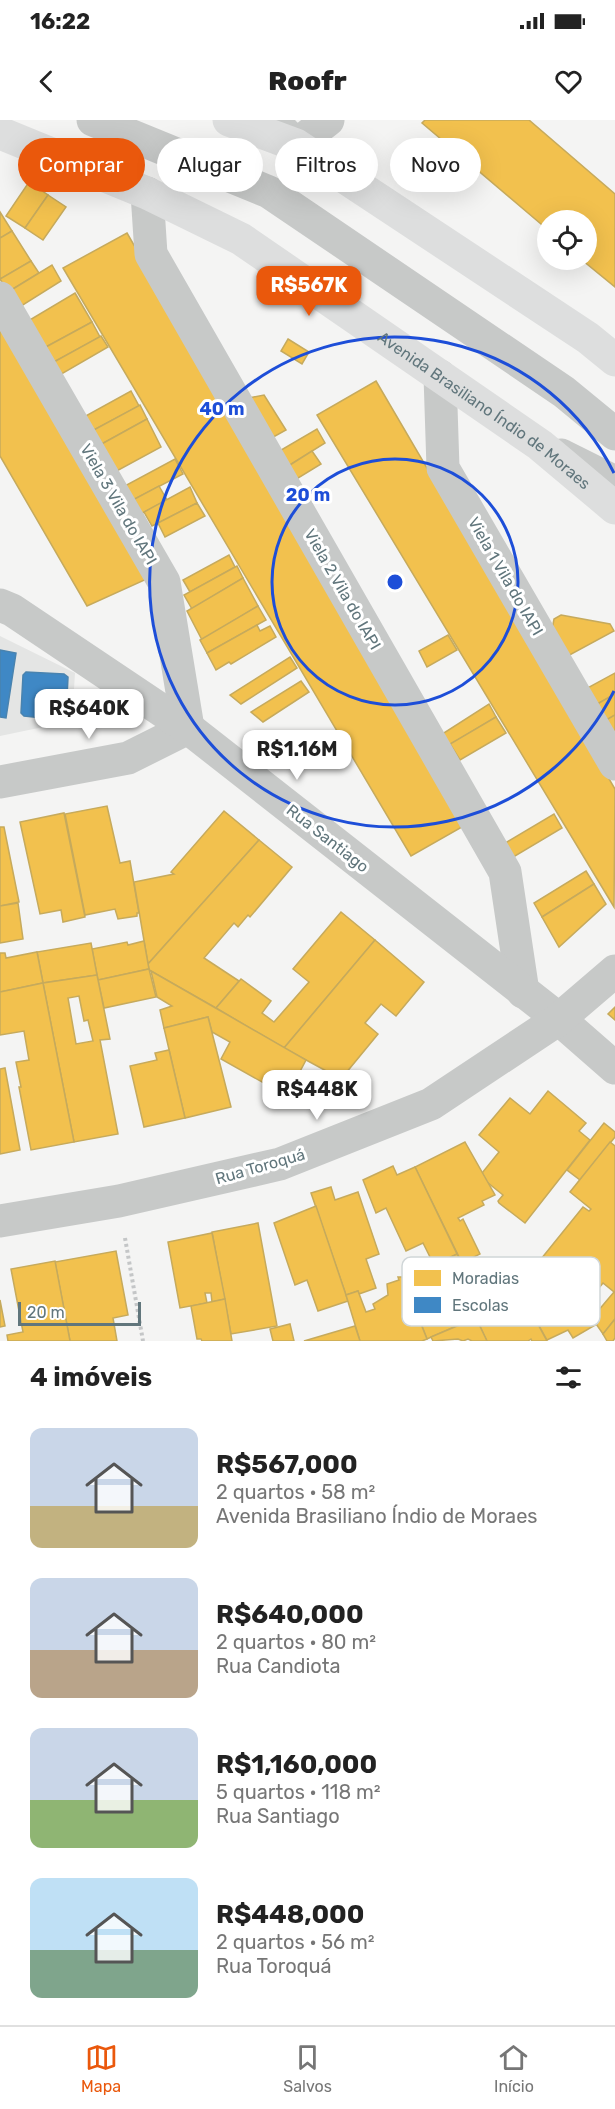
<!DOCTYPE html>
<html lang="pt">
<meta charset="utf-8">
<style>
body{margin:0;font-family:Rubik,sans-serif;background:#f2f2f2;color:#222;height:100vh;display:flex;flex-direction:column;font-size:22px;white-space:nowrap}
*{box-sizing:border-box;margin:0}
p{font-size:20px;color:#767676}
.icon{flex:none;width:33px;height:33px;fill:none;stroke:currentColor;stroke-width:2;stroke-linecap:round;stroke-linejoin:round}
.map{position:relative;height:1221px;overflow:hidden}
.details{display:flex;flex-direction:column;background:#fff;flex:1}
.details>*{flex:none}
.top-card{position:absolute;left:18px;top:18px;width:579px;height:54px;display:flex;gap:12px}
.buttons{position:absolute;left:537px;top:90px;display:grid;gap:12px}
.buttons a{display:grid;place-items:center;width:60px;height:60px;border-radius:50%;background:#fff;box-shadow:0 6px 24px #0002;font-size:30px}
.scale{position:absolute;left:18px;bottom:15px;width:123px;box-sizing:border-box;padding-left:6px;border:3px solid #61767c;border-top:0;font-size:16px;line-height:21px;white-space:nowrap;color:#61767c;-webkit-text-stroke:4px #fff;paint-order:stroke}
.price{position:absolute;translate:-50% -51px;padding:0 14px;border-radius:12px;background:#fff;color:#222;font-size:20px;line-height:39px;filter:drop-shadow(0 2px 3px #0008)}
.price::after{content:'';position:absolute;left:50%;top:36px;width:18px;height:14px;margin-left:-9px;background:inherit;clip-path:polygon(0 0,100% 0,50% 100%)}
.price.selected{background:#ea580c;color:#fff}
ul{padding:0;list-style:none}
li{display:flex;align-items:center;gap:18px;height:150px;padding:0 30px}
li span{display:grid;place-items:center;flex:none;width:168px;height:120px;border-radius:12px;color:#555}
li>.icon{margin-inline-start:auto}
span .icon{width:72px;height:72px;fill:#fffc;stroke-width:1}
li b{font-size:26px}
h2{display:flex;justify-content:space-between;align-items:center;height:72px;padding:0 30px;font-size:26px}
.pill{padding:0 21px;border-radius:27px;background:#fff;box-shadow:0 6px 24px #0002;font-size:21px;line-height:54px}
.pill.selected{background:#ea580c;color:#fff}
.status{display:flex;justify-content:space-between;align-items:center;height:42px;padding:0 30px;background:#fff;direction:ltr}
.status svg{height:16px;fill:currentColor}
header{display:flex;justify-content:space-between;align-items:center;height:78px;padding:0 30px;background:#fff;font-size:27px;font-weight:800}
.menu{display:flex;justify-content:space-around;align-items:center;height:84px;border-top:2px solid #e0e0e0;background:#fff;font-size:16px;color:#767676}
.menu a{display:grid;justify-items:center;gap:3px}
.menu .selected{color:#ea580c}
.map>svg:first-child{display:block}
.built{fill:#e4e5e4}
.homes{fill:#f2c14e;stroke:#c6aa5c;stroke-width:1.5;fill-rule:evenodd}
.schools{fill:#3f88c5;stroke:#4983af;stroke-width:1.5}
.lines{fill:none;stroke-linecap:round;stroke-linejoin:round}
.path{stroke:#c4c6c7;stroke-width:4;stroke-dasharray:3 3;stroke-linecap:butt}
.minor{stroke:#c7c9c8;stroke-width:33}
.major{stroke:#dddede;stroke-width:33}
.ring{fill:none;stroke:#1d4ed8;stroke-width:3}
.labels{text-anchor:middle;stroke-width:6;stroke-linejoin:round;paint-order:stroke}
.street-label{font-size:16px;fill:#61767c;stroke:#fff}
.key{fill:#fff;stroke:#d0d6d8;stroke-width:1.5}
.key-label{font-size:16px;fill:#61767c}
.centre{fill:#1d4ed8;stroke:#fff;stroke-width:3}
.ring-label{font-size:18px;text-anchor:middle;font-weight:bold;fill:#1d4ed8;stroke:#fff;stroke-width:6;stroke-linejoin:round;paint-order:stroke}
</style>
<div class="status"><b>16:22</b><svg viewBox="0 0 49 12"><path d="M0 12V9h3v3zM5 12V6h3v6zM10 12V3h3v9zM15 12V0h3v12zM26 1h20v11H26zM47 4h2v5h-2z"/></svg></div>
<header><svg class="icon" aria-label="back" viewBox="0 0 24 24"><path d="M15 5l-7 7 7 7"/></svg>Roofr<svg class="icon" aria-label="heart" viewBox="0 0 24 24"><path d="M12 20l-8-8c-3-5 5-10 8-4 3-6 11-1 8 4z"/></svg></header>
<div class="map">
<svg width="615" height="1221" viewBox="0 0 615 1221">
<rect width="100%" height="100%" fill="#f4f4f3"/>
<path class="built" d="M0,516L75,553L72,601L0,616Z"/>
<g class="homes">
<path d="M425,0H529L615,74V167L582,140H586V100H548V110L422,3Z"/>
<path d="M29,62L48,75L25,108L6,96Z"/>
<path d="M48,75L66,87L43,120L25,108Z"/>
<path d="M0,92L12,111L0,118Z"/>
<path d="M12,111L31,141L0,159V118Z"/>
<path d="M127,113L469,703L411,736L63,148Z"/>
<path d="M31,141L39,153L8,172L0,159Z"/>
<path d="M52,145L61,161L18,188L8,172Z"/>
<path d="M75,173L92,202L44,228L28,201Z"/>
<path d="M0,193L149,458L87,486L0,336Z"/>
<path d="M92,202L100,217L52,243L44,228Z"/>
<path d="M101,216L108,227L58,256L52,243Z"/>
<path d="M288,219L309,232L302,244L281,231Z"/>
<path d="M376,261L615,669L614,787L317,295Z"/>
<path d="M131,271L139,286L90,312L82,298Z"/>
<path d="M264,275L286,310L268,320L244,279Z"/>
<path d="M140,285L147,299L98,326L90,312Z"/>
<path d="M147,299L161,327L113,353L98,326Z"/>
<path d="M317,309L325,323L285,348L276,333Z"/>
<path d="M312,331L321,344L290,363L282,350Z"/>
<path d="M175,339L183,354L129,382L121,368Z"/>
<path d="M159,366L167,380L137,396L129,382Z"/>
<path d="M190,367L197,383L152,406L144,392Z"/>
<path d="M197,383L205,396L165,417L158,403Z"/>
<path d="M229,435L235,447L190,472L183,460Z"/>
<path d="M237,446L243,458L192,489L184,475Z"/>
<path d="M243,458L258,486L202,520L187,491Z"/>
<path d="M258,486L266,500L207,533L200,520Z"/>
<path d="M561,495L610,504L614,511L564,538L551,515L554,499Z"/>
<path d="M257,505L260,511L270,506L276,517L231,544L229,542L216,550L207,533Z"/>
<path d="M448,515L457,530L427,547L419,531Z"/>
<path d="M290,537L297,548L241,584L230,575Z"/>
<path d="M615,553V574L592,587L582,571Z"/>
<path d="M301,561L309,572L263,602L251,592Z"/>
<path d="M615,574V595L601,603L592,587Z"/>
<path d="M489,584L496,597L443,629L436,618Z"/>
<path d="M615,595V613L601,603Z"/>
<path d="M496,597L506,613L460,640L450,624Z"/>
<path d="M107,686L120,743L130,741L139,793H137V796L118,799L115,789L85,795L65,694Z"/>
<path d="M224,691L259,720L148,844L134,762L174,754L171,752Z"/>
<path d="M64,693L85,797L63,802L61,790L40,794L20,702Z"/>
<path d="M554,694L562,708L510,739L502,725Z"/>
<path d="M0,707H4L19,782L0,786Z"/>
<path d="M259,720L292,747L250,797L248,795L238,807L234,803L204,838L239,861L216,888L149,850L148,844Z"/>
<path d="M586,751L594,764L542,797L534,783Z"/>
<path d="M594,764L606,784L559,827L542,797Z"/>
<path d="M18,783L23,819L0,823V786Z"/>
<path d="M341,792L375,820L284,928L216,888L241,859L271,881L262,893L274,902L309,862L293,849Z"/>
<path d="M375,820L424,862L396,896L381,884L365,903L378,914L341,959L284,928Z"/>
<path d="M144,821L149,849L98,860L92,829L127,822L128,825Z"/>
<path d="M91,823L97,855L43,863L37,832Z"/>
<path d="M37,832L43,863L0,872V833H5L6,838Z"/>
<path d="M149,849L156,877L104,888L98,860Z"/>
<path d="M151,851L306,940L287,976L221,939L230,922L212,912L208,897L164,908L160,890L172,886L157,877Z"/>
<path d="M97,855L110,919L100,920L118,1014L74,1022L43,863ZM79,876L84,901L88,900L93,921L76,924L68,878Z"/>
<path d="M43,863L74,1022L31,1030L19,967H21L16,942L29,940L24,911L0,915V872Z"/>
<path d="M615,887V900L608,894Z"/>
<path d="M208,897L231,987L185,998L164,908Z"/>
<path d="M169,930L185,998L144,1007L130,946L157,940L155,933Z"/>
<path d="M5,948L20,1030L0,1034V949Z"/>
<path d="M548,971L586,1003L579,1011L590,1020L525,1103L499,1083L498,1081L503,1075L487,1062L482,1053L499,1032L479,1015L510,978L530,994Z"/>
<path d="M604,1003L615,1012V1017L580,1060L567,1050Z"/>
<path d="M465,1022L495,1075L482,1081L484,1085L458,1098L460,1101L463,1099L480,1134L462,1143L415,1047Z"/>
<path d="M610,1022L615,1026V1199L603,1214L592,1198L614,1172L603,1163L585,1185L563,1150L552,1158L537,1144L583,1087L589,1091L591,1089L570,1072Z"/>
<path d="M393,1046L397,1055L415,1047L457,1134L434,1145L423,1123L406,1131L386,1088L376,1093L363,1060Z"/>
<path d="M331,1067L335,1080L358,1072L379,1134L366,1139L376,1168L359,1174L358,1171L346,1175L311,1073Z"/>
<path d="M316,1086L348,1181L318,1191L307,1160L295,1165L274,1103Z"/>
<path d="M258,1103L277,1206L231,1214L212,1112Z"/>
<path d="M212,1113L225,1179L212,1182L211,1173H205L207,1183L180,1188L168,1122Z"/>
<path d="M116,1131L128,1195L113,1198L117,1221H70L55,1142Z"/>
<path d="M457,1134L486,1193L427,1219L410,1175L445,1160L437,1144Z"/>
<path d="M55,1141L70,1221H8L7,1215L23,1212L11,1149Z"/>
<path d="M563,1150L597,1204L573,1218L568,1210L547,1220L522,1175L546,1163Z"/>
<path d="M398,1157H402L427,1219L422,1221H360L346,1175L358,1171L366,1192L375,1189L373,1184L388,1175L387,1164L399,1160Z"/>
<path d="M522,1175L547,1221H532L531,1219L528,1221H487L476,1198Z"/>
<path d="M225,1179L232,1221H202L201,1219H197L191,1186Z"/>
<path d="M0,1180L5,1206L0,1207Z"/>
<path d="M476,1198L487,1221H472L468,1219L463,1221L458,1219L433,1221L431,1217Z"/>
<path d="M615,1199V1218L613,1221H607L603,1214Z"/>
<path d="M290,1204L294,1221H273L270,1209Z"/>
<path d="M355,1206L360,1221H304Z"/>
</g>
<g class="schools">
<path d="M0,530L16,533L6,598L0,597Z"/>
<path d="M26,552L64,554L68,557L66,597L62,600L24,596L21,593L23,555Z"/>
</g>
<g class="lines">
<path class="path" d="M125,1118L143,1221"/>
<g class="minor">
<path d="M93,0L269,72L564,272L615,314"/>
<path d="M278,6L296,25L328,0"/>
<path d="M147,73L151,134L505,752L523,872"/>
<path d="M0,178L164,462L188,608L128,638L0,662"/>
<path d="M440,256L443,348L615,644"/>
<path d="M561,335L615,362"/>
<path d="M0,485L12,490L188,608L559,899L615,948"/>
<path d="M0,1101L119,1081L280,1044L431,984L559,899L615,851"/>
</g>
<g class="major">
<path d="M229,0L296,25L588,218L615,240"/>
<path id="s1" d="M0,13L147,73L241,119L540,325L615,388"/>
</g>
</g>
<g class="ring">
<circle cx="395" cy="462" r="123"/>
<path d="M614 571A245 245 0 1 1 614 353"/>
</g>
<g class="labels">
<g class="street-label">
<text dy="6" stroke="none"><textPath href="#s1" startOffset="561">Avenida Brasiliano Índio de Moraes</textPath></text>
<text transform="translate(119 384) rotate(60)" y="6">Viela 3 Vila do IAPI</text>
<text transform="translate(506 456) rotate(60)" y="6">Viela 1 Vila do IAPI</text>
<text transform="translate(343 469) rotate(60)" y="6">Viela 2 Vila do IAPI</text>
<text transform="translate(328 718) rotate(38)" y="6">Rua Santiago</text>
<text transform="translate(260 1046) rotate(-16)" y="6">Rua Toroquá</text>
</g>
</g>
<rect x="402" y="1137" width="198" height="69" rx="9" class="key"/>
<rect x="414" y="1150" width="27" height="16" fill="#f2c14e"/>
<rect x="414" y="1177" width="27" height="16" fill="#3f88c5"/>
<g class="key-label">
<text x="452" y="1164">Moradias</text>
<text x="452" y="1191">Escolas</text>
</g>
<circle cx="395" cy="462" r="9" class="centre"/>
<g class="ring-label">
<text x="222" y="295">40 m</text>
<text x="308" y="381">20 m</text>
</g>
</svg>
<div class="buttons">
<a><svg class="icon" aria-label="locate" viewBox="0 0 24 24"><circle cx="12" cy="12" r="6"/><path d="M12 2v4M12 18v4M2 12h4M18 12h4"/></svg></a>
</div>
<div class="scale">20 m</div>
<b class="price selected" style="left:309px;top:197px">R$567K</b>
<b class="price" style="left:89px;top:620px">R$640K</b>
<b class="price" style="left:297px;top:661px">R$1.16M</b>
<b class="price" style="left:317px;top:1001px">R$448K</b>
<div class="top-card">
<a class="pill selected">Comprar</a>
<a class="pill">Alugar</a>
<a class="pill">Filtros</a>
<a class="pill">Novo</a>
</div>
</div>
<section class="details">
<h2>4 imóveis<svg class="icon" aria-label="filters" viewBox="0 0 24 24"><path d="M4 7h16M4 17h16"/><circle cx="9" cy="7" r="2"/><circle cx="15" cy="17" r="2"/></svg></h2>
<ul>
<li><span style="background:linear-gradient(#c9d6e8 65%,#c2b280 0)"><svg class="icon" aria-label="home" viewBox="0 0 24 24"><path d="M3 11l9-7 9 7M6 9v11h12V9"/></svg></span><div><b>R$567,000</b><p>2 quartos · 58 m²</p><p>Avenida Brasiliano Índio de Moraes</p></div></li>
<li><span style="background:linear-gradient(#c9d6e8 60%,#b9a48a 0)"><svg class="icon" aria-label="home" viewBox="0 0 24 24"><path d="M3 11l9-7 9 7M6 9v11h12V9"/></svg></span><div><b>R$640,000</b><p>2 quartos · 80 m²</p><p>Rua Candiota</p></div></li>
<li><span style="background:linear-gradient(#c9d6e8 60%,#8fb573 0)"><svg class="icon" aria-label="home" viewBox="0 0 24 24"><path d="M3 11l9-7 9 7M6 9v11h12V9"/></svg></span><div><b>R$1,160,000</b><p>5 quartos · 118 m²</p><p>Rua Santiago</p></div></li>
<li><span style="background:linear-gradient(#bfe0f5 60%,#7fa58c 0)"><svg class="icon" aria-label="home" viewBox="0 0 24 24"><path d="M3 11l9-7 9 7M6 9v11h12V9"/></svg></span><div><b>R$448,000</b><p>2 quartos · 56 m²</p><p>Rua Toroquá</p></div></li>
</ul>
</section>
<nav class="menu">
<a class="selected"><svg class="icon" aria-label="map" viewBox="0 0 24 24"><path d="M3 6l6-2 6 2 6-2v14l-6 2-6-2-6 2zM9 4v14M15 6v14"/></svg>Mapa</a>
<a><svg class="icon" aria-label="saved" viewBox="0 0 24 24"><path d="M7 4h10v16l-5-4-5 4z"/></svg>Salvos</a>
<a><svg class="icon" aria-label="home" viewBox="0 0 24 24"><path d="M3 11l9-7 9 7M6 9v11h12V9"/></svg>Início</a>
</nav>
